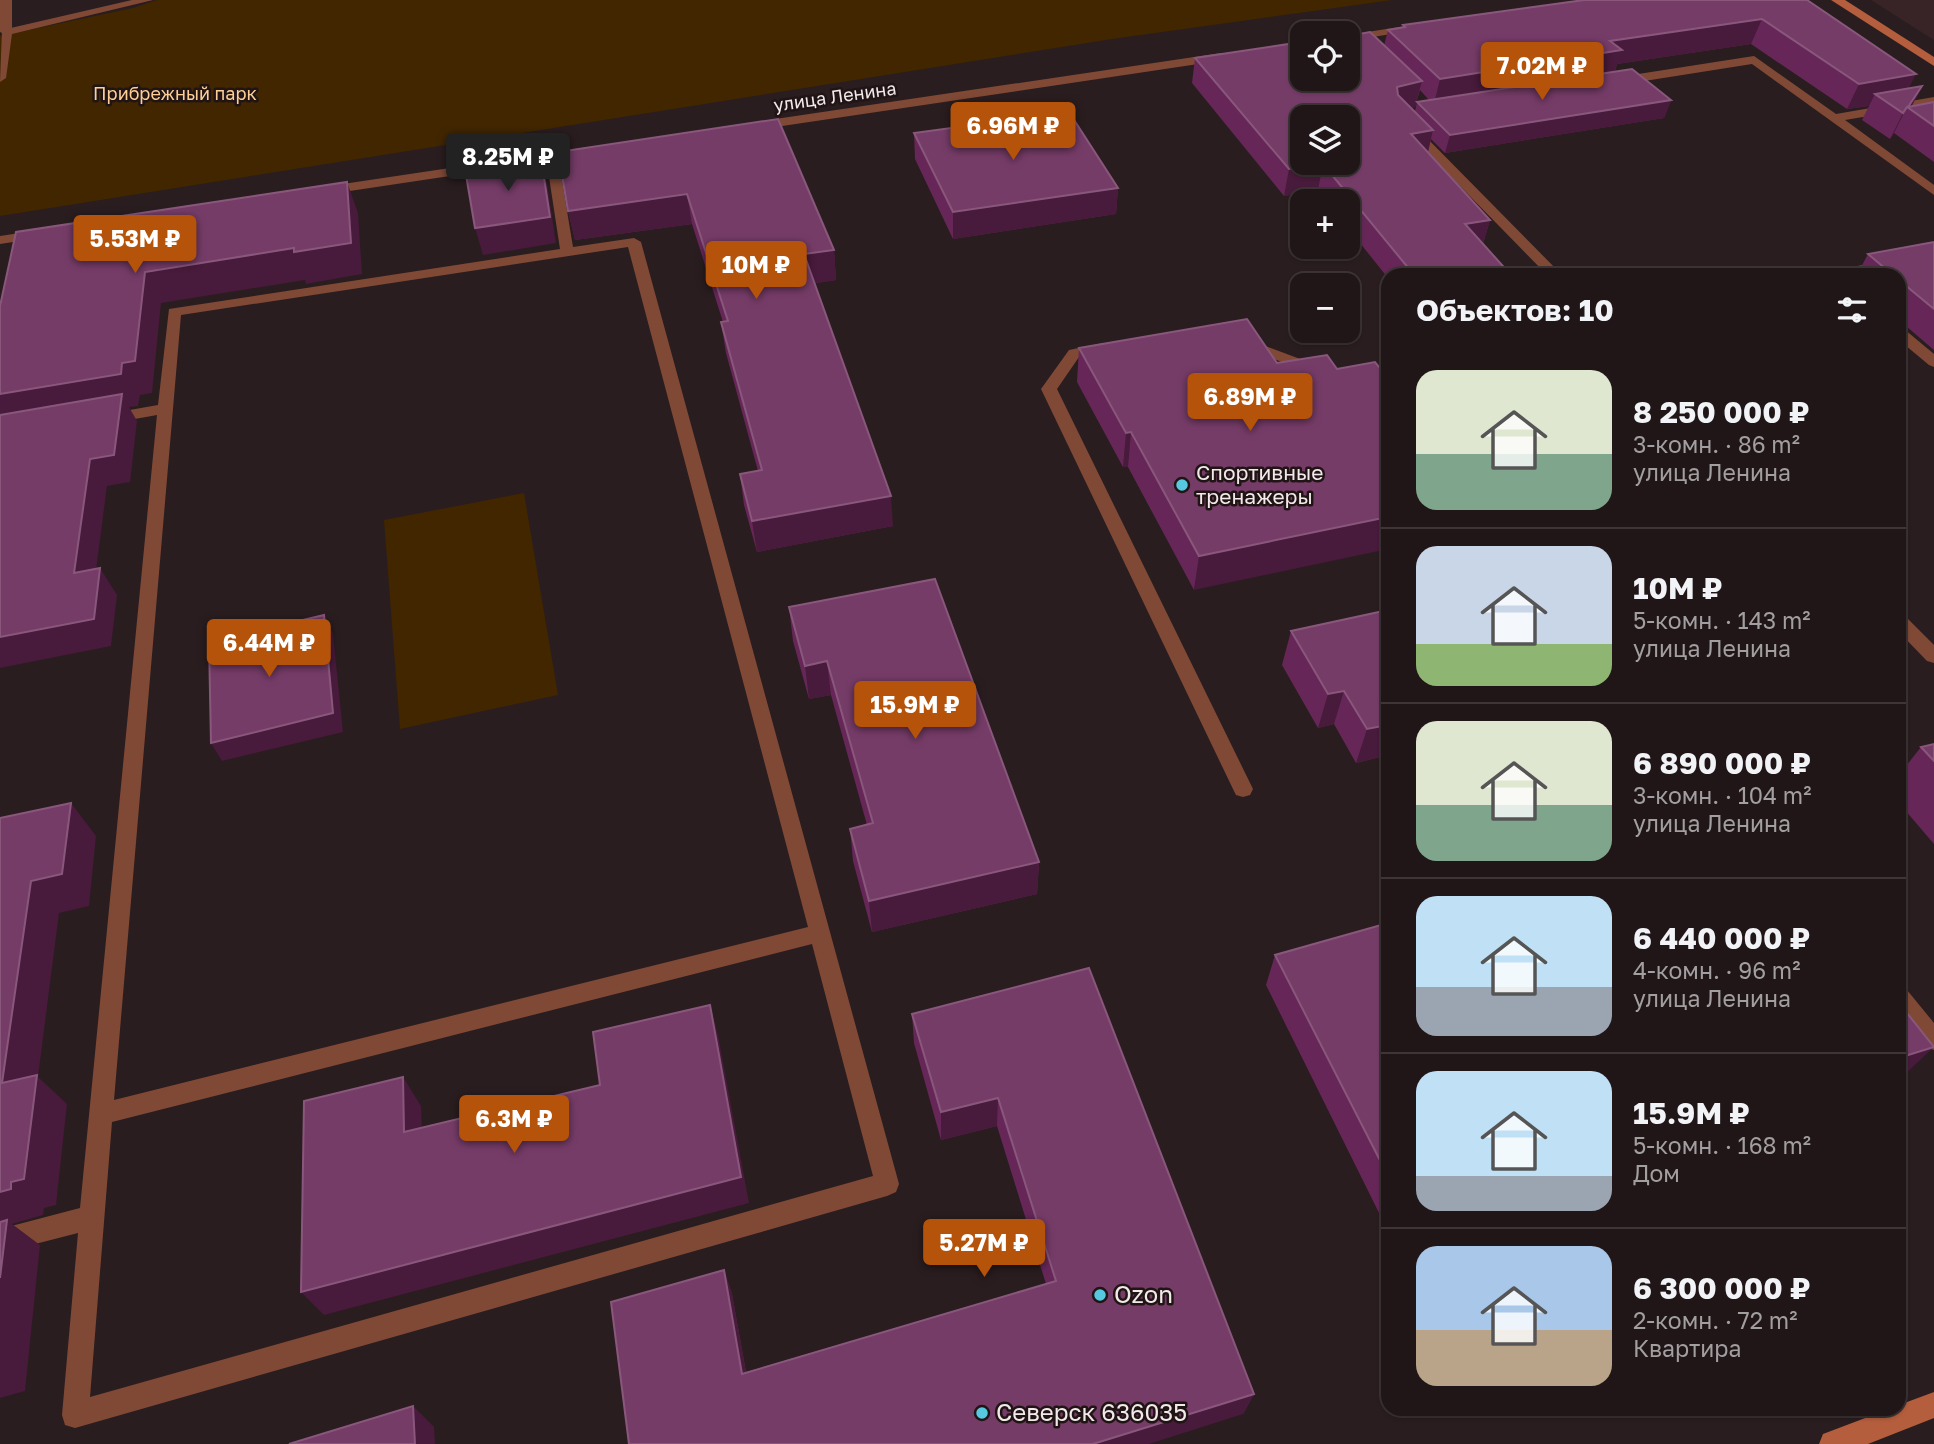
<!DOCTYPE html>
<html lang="ru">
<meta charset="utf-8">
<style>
body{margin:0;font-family:"Golos Text",sans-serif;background:#281f20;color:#f1f3f6;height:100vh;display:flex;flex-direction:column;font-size:26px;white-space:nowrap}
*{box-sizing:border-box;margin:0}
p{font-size:23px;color:#a29fa1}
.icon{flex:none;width:38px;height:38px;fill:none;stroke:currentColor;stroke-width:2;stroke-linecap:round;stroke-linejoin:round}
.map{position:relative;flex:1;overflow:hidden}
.panel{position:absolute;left:1381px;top:268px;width:525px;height:1148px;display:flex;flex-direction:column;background:#201617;border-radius:21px;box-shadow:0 2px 5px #0004,0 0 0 2px #3d3536}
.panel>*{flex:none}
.tools{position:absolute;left:1290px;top:21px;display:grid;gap:14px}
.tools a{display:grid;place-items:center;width:70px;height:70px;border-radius:14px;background:#201617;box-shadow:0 2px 5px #0004,0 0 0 2px #3d3536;font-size:35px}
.price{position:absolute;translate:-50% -60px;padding:0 16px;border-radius:7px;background:#b45309;color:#fff;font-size:23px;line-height:46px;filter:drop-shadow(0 2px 4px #0008)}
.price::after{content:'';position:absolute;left:50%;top:42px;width:21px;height:16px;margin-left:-10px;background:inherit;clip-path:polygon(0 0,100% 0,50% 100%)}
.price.on{background:#222;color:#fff}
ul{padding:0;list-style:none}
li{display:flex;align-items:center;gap:21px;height:175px;padding:0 35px}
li+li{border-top:2px solid #3d3536}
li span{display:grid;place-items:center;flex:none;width:196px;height:140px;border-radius:21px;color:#555}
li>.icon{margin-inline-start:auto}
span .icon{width:84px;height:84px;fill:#fffc;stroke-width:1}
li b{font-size:30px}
h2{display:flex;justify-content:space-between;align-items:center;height:84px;padding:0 35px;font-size:30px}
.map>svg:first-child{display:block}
.built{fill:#382427}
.green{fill:#412600}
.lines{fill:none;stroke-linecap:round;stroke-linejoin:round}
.service{fill:#804936;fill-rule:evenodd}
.minor{fill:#804936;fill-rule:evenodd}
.tertiary{fill:#804936;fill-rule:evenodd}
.secondary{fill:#b55e3e;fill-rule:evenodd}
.wall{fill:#662758;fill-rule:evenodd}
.shaded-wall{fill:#481a3b}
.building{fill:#763c68;stroke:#89577c;stroke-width:2;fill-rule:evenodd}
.poi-dot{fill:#56c9e1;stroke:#201415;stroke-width:2.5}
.labels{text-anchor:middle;stroke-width:5;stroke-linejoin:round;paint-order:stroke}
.far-park-label{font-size:18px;fill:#fdcf96;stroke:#201415}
.far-street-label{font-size:18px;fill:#f2e9ea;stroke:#201415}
.poi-label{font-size:21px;fill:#f2e9ea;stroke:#201415;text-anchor:start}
.near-poi-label{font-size:24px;fill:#f2e9ea;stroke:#201415;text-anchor:start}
</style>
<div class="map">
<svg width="1934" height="1444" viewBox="0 0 1934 1444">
<rect width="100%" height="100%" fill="#2a1d1f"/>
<path class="built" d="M1871,0H1934V40Z"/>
<g class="green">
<path d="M157,0H1392L1112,39L0,216V36L133,8Z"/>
<path d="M524,493L558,695L400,729L384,520Z"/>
</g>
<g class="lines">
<g class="service">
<path d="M0,0H12V32L6,35L0,32Z"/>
<path d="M1754,56L1836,114L1934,97V105L1845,120L1934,185V195L1752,64L1619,85L1613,81L1619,77Z"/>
<path d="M1412,126L1416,127L1562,275H1547L1408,133V127Z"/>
<path d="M552,153L558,157L573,247L634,238L641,242L899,1184L896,1192L887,1196L75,1428L65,1425L62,1415L78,1233L0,1253V1229L80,1208L157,415L107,424L99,419L107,414L158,405L169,309L560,249L546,157ZM628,247L808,927L114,1100L181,315ZM812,944L873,1176L90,1397L112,1122Z"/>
<path d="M1934,251V259L1855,275H1825L1832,271Z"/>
<path d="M1899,328L1904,329L1934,354V367L1929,365L1899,340Z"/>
<path d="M1247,339L1319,366L1322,369L1314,374L1309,372L1242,347L1239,344Z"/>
<path d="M1103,343L1108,345L1111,348L1108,351L1079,357L1057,389L1253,789L1250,795L1243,797L1236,795L1233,789L1041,389L1069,350Z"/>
<path d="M1899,615L1905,616L1934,645V663L1927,661L1899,632Z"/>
<path d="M1899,987L1907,990L1934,1023V1050L1926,1047L1899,1013Z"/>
</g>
<path class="minor" d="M132,0H153L12,34L6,78L0,82L2,30Z"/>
<g class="tertiary">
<path d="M1412,25L1416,26V30L1348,41V35Z"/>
<path d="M1221,53L1227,57L1225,60L756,130L750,126L756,122Z"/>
<path d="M584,148L590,152L589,155L323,195L316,191L323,187Z"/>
<path d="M40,230L45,231V237L0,244V236Z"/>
</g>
<g class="secondary">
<path d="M1831,0H1845L1934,57V66Z"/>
<path d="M1934,1392V1418L1868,1444H1819L1823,1434L1889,1409H1899V1405Z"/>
</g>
</g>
<g class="wall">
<path d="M1807,0L1909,88L1922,86L1912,106L1934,102V162L1894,133L1890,139L1862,120L1869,106L1847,109L1751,44L1617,64L1615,71L1671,100L1664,118L1445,153L1431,139L1428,152L1490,220L1483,244L1511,275H1388V278L1348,228V201H1326L1318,190L1284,196L1192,83L1195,58L1384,46L1388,30L1402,28L1403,25ZM1420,90L1429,100L1417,102L1415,111L1411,108L1415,107Z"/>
<path d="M778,119L834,250L836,280L815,283L893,526L757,552L744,505L740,474L758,471L726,353L721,322H723L692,224L575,240L568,211Z"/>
<path d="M914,133L1118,188L1116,214L953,239L915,159Z"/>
<path d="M1934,242V350L1899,320V275H1857L1868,254Z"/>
<path d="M1247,319L1194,590L1128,467H1123L1077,382L1079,348Z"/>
<path d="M789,607L1039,862L1037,894L872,932L853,861L850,829L867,825L831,695L809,699L793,641Z"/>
<path d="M1388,610V755L1356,763L1334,724L1318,728L1282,665L1291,631Z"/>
<path d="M1934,744V844L1899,803V775L1921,747Z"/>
<path d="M1388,923V1231L1266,985L1275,955Z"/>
<path d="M1089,968L1254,1394L1243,1414L629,1444L724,1270L732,1294L746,1372L1046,1284L997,1126L941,1140L914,1043L912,1014Z"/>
</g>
<g class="shaded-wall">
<path d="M1762,19L1751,44L1617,64L1613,76L1434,104L1440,79L1610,41Z"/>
<path d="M1916,74L1903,100L1875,94L1869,106L1847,109L1859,84Z"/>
<path d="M1422,81L1415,107L1391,113L1397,87Z"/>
<path d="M1922,86L1910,109L1907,107Z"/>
<path d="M1671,100L1664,118L1445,153L1450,135Z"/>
<path d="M1907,107L1894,133L1890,139L1903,113Z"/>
<path d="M1433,130L1427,156L1411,134Z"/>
<path d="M541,158L547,184L556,243L483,255L475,228Z"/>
<path d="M1323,164L1318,190L1284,196L1289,169Z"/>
<path d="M347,182L358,213L362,274L306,284L305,280L161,303L152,393L140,395L138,406L129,407L137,421L130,482L107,486L92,601L74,573L0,429V394L122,363L145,272Z"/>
<path d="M1118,188L1116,214L953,239V212Z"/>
<path d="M687,194L692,224L575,240L568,211Z"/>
<path d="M1490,220L1482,247L1465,224Z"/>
<path d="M834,250L836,280L807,285L804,254Z"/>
<path d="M1131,432L1128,467H1123L1126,433Z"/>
<path d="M891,496L893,526L757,552L752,521Z"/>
<path d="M1388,517V549L1194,590L1199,556Z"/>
<path d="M100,568L117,595L111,646L0,668V637Z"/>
<path d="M324,615L333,634L343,732L222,761L211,743Z"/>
<path d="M827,661L831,695L809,699L805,666Z"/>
<path d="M1344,691L1334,724L1318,728L1328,694Z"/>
<path d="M1388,725V755L1356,763L1367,729Z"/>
<path d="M71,803L96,836L89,906L59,913L38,1077L67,1104L56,1205L44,1208L43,1215L12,1224L40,1245L25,1391L0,1398V1192L2,1083L31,881Z"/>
<path d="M1039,862L1037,894L872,932L869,901Z"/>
<path d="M710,1005L718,1035L749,1203L324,1315L301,1292L741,1177Z"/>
<path d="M1934,1047L1903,1076L1899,1077V1058Z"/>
<path d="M403,1077L421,1106L423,1160L404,1132Z"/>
<path d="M998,1098L997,1126L941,1140V1112Z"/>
<path d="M724,1270L732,1294L750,1395L742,1374Z"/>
<path d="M1254,1394L1243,1414L1149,1444H1093Z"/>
<path d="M413,1406L434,1427L435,1444H415Z"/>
</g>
<g class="building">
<path d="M1584,0H1807L1916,74L1859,84L1762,19L1610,41L1622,50L1440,79L1388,30L1405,27L1403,25Z"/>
<path d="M1370,32L1422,81L1397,87L1398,95L1433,130L1411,134L1490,220L1465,224L1511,275H1414L1323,164L1289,169L1195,58L1302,42V79H1348V36ZM1302,117H1348V163H1302Z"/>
<path d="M1632,69L1671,100L1450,135L1417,102Z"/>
<path d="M1922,86L1908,107L1934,102V126L1907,107L1903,113L1875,94Z"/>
<path d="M1069,112L1118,188L953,212L914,133Z"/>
<path d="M778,119L834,250L804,254L891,496L752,521L740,474L762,470L721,322L728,321L687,194L568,211L558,152Z"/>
<path d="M541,158L550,217L475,228L465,169Z"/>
<path d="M347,182L351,243L294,252V248L145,272L135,361L122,363L121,374L0,394V306L16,232Z"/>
<path d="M1934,242V309L1899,280V275H1893L1868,254Z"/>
<path d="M1247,319L1277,363L1327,355L1337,369L1375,362L1388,378V517L1199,556L1131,432L1126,433L1079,348Z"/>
<path d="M122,394L114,455L90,459L74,573L100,568L94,619L0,637V415Z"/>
<path d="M935,579L1039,862L869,901L850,829L873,823L827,661L805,666L789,607Z"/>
<path d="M1388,610V725L1367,729L1344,691L1328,694L1291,631Z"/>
<path d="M324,615L333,713L211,743L209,642Z"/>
<path d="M1934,744V761L1921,747Z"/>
<path d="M71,803L62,874L31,881L2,1083L37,1075L24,1179L11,1182V1189L0,1192V818Z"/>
<path d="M1388,923V1176L1275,955Z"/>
<path d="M1089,968L1254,1394L1093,1444H629L611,1302L724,1270L742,1374L1056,1281L998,1098L941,1112L912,1014Z"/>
<path d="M1899,1003L1934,1047L1899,1058Z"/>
<path d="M710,1005L741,1177L301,1292L304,1101L403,1077L404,1132L600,1085L593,1032Z"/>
<path d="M7,1220L0,1278V1222Z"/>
<path d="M413,1406L415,1444H289Z"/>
</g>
<g class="poi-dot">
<circle cx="1182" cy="485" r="7"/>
<circle cx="1100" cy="1295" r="7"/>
<circle cx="982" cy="1413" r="7"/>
</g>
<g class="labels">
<g class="far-park-label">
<text x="175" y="100">Прибрежный парк</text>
</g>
<g class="far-street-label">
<text transform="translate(835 97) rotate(-8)" y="6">улица Ленина</text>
</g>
<g class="poi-label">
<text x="1196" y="480">Спортивные<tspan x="1196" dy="24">тренажеры</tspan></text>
</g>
<g class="near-poi-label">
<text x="1114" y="1303">Ozon</text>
<text x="996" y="1421">Северск 636035</text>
</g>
</g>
</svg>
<div class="tools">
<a><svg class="icon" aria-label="locate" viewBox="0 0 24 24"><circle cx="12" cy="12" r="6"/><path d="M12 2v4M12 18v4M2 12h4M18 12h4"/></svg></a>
<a><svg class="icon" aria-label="layers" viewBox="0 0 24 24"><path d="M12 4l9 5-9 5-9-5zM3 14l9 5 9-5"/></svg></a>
<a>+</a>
<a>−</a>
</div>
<b class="price" style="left:1542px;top:102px">7.02M ₽</b>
<b class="price" style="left:1013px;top:162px">6.96M ₽</b>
<b class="price on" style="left:508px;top:193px">8.25M ₽</b>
<b class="price" style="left:135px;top:275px">5.53M ₽</b>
<b class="price" style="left:756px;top:301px">10M ₽</b>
<b class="price" style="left:1250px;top:433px">6.89M ₽</b>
<b class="price" style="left:269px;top:679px">6.44M ₽</b>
<b class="price" style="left:915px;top:741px">15.9M ₽</b>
<b class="price" style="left:514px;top:1155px">6.3M ₽</b>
<b class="price" style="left:984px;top:1279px">5.27M ₽</b>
<section class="panel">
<h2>Объектов: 10<svg class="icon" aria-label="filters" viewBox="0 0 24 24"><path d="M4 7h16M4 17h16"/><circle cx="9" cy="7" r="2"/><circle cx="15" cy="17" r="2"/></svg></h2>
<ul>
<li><span style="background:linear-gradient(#dfe7d0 60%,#7fa58c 0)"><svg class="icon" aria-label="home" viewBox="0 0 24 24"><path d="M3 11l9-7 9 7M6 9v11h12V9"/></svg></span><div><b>8 250 000 ₽</b><p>3-комн. · 86 m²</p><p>улица Ленина</p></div></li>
<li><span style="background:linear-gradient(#c9d6e8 70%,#8fb573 0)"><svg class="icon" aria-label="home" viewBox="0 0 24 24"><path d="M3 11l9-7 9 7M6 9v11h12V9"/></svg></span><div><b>10M ₽</b><p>5-комн. · 143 m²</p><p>улица Ленина</p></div></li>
<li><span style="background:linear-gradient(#dfe7d0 60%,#7fa58c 0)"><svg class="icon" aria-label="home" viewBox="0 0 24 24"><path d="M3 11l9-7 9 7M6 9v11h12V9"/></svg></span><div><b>6 890 000 ₽</b><p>3-комн. · 104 m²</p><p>улица Ленина</p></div></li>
<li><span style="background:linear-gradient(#bfe0f5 65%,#9aa5b1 0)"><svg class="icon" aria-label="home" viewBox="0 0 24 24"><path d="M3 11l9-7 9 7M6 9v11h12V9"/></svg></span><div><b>6 440 000 ₽</b><p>4-комн. · 96 m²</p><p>улица Ленина</p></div></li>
<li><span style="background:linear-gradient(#bfe0f5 75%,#9aa5b1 0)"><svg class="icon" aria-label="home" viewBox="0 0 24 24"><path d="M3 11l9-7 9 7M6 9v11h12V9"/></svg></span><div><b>15.9M ₽</b><p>5-комн. · 168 m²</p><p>Дом</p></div></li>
<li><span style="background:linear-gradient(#a9c7e8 60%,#b9a48a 0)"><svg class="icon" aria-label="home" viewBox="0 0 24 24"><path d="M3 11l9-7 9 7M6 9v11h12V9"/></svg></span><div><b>6 300 000 ₽</b><p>2-комн. · 72 m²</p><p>Квартира</p></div></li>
</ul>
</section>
</div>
